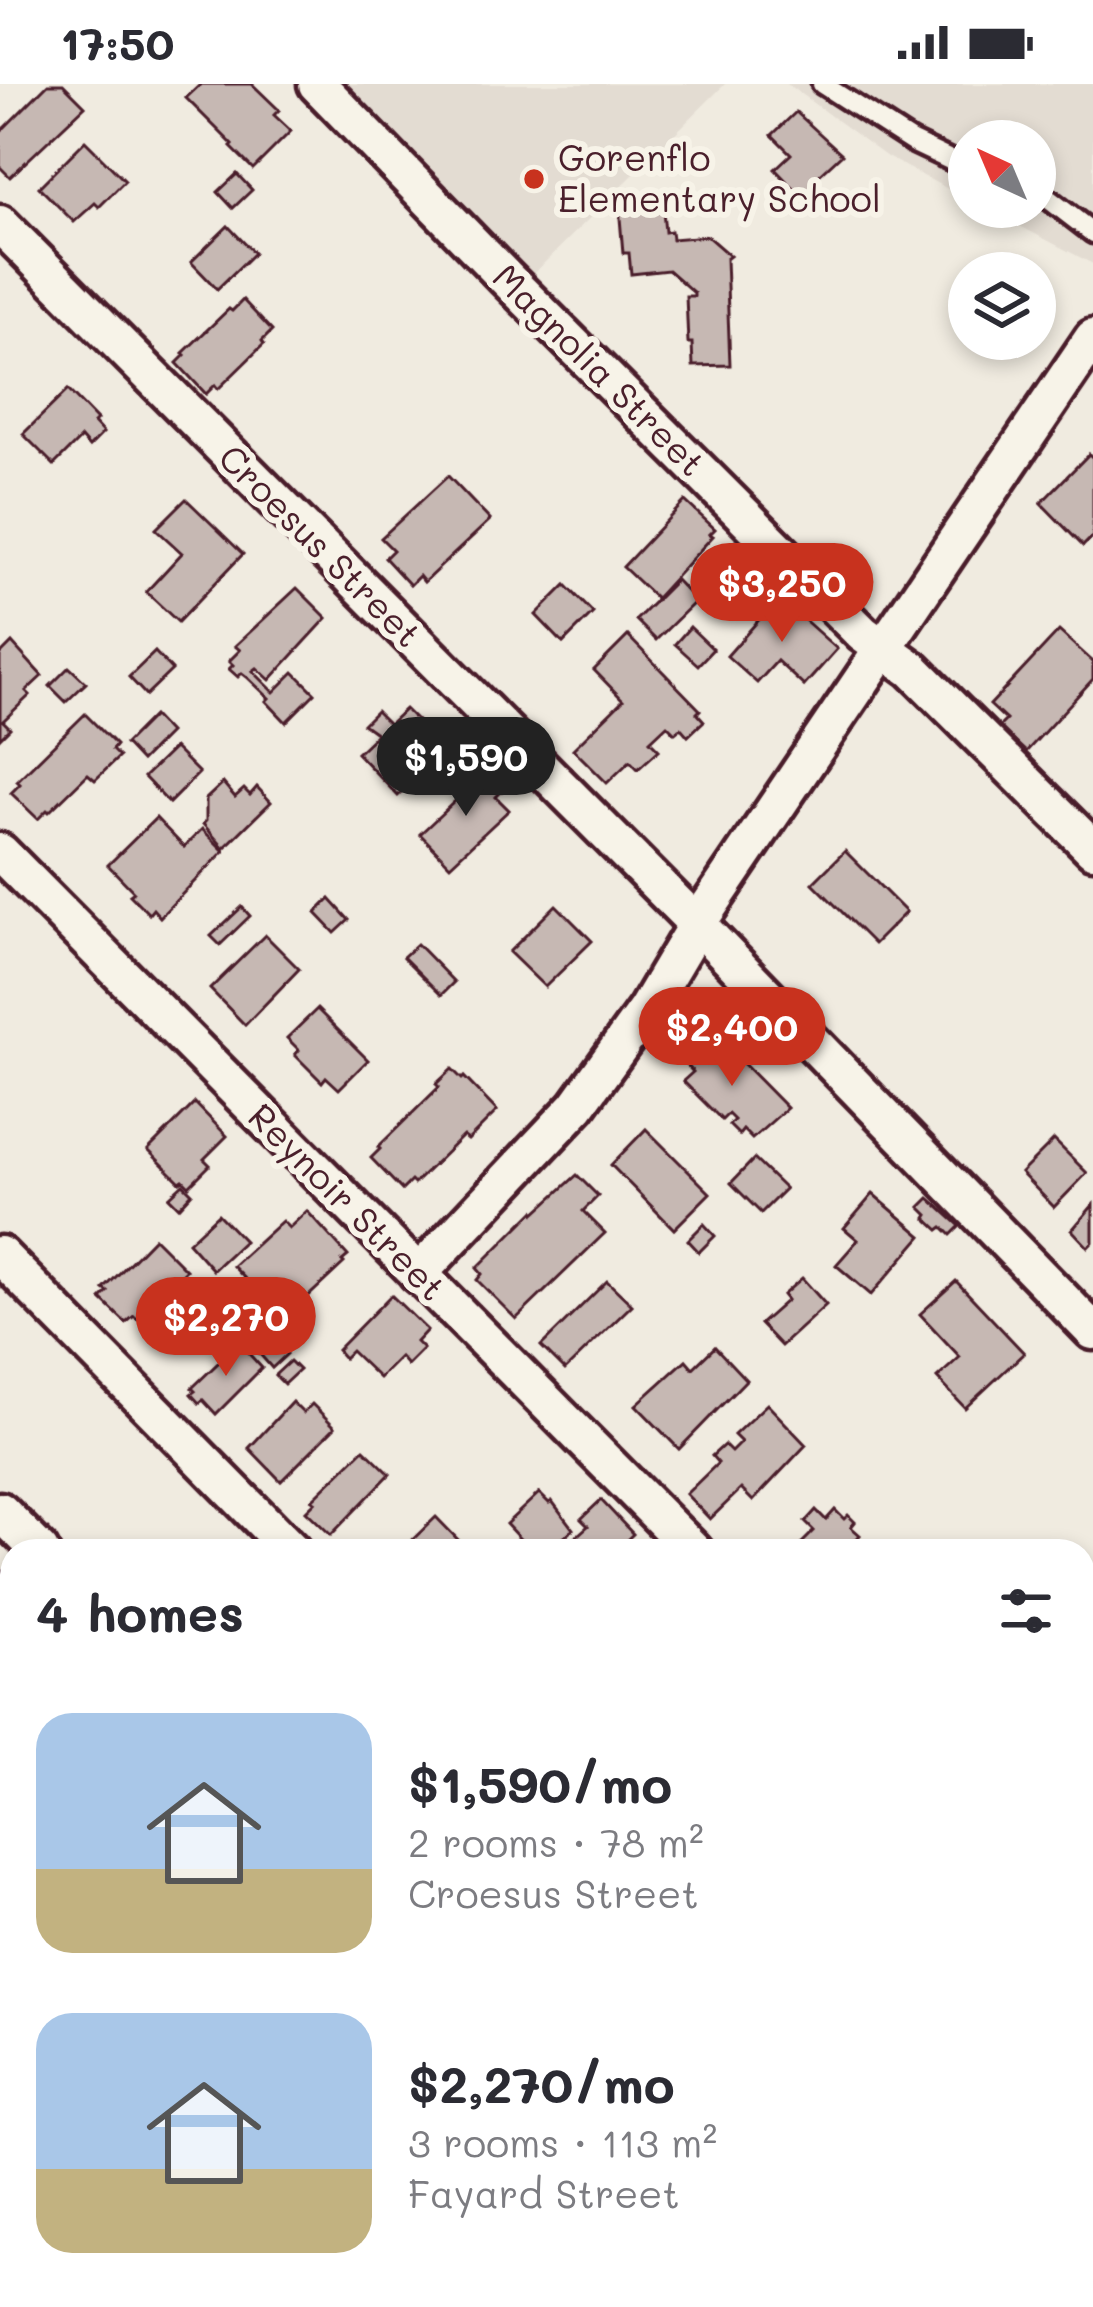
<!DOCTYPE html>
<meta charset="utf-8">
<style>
body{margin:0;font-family:Mali,sans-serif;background:#f2f2f3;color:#2b2b33;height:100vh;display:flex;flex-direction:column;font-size:45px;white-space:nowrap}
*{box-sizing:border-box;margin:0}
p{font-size:39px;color:#7c7c81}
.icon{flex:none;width:66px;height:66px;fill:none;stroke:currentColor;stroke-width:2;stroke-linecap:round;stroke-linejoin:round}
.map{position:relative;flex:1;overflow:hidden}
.panel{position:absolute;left:0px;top:1455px;width:1095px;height:768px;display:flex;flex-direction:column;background:#fff;border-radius:36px 36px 0 0;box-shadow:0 6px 18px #0003}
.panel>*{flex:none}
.needle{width:78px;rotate:316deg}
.tools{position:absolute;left:948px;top:36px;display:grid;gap:24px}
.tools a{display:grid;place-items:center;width:108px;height:108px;border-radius:50%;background:#fff;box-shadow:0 6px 18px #0003;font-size:60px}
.price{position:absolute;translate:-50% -102px;padding:0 27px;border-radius:42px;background:#c8321e;color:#fff;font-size:39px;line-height:78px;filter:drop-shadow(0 3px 6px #0008)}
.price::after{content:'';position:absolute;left:50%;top:72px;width:36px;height:27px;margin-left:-18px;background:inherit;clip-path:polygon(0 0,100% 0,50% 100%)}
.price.active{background:#222;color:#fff}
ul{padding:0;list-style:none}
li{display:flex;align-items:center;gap:36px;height:300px;padding:0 36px}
li span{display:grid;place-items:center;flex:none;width:336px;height:240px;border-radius:36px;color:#555}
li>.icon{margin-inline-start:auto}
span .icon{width:144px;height:144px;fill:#fffc;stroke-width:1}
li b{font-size:51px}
h2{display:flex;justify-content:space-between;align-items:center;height:144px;padding:0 36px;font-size:51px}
.status{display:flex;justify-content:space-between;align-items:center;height:84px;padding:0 60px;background:#fff;direction:ltr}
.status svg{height:33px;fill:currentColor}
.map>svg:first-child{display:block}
.built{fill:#e3dcd2}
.building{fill:#c6b8b3;stroke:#4a1f2b;stroke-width:3}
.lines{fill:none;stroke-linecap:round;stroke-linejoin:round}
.service-casing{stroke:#4a1f2b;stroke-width:27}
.minor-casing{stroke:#4a1f2b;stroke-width:45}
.secondary-casing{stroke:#4a1f2b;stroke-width:60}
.service{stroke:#f7f3e8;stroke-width:18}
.minor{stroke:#f7f3e8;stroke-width:36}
.secondary{stroke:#f7f3e8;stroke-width:51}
.poi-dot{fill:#c8321e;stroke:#f7f3e8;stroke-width:4.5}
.labels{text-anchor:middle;stroke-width:12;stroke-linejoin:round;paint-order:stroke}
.poi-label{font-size:36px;fill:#4a1f2b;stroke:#f7f3e8;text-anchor:start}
.street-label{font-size:36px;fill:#4a1f2b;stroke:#f7f3e8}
</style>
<div class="status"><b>17:50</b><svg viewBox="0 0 49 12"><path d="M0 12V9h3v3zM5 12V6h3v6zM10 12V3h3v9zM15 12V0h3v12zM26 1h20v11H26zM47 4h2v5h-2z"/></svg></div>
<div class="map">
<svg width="1093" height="2223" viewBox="0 0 1093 2223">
<rect width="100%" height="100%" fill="#f0ebe0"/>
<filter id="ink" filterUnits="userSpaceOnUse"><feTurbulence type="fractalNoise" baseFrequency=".00833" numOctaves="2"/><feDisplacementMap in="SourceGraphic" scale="24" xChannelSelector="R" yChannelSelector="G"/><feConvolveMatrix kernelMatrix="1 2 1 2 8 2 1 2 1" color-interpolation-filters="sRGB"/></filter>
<g filter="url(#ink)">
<g class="built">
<path d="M348,0H725L533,190Z"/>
<path d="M787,0H1093V180L983,123H1035V57H969V116L887,73Z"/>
</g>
<g class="building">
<path d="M48,0H63L85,22L10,93L0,83V48Z"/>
<path d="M201,0H252L279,26L274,31L291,47L253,85L231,63L233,61L186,14Z"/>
<path d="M796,28L842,70L814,96L817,99L802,113L775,85L791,70L772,51Z"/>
<path d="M85,57L125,97L99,123L95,119L74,138L39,103Z"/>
<path d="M237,90L252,106L233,124L218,108Z"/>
<path d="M662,117L665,148L671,147L672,155L707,152L730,172L726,175L730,281L693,282L692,259H688L686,212H694V209L668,186L631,190L629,169H623L619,122Z"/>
<path d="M228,142L254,169L217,205L191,178Z"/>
<path d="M243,216L272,247L262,257L264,260L218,305L215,301L206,310L177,279L185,271L183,269L229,225L232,227Z"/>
<path d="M68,306L97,336L94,339L103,349L89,363L81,354L54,381L23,350Z"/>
<path d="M1089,370L1093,374V452L1083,462L1041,419Z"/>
<path d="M448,392L490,436L424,498L419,492L410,501L385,474L393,466L381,454Z"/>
<path d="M186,415L243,470L178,538L146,508L182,469L156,445Z"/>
<path d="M685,417L715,445L710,450L713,452L656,514L623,483Z"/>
<path d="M676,496L696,517L656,556L636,536Z"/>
<path d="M566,501L593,529L563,559L536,531Z"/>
<path d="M297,504L327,534L270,596L257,584L253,587L274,608L294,588L315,609L286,638L266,617L269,614L247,593L242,589L238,593L229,585L233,581L229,577L240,566L235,562Z"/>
<path d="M779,513L837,565L804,602L777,577L757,599L727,572Z"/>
<path d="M690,543L713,565L698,581L675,560Z"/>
<path d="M1059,547L1093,578V595L1026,668L999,643L1006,636L990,621Z"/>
<path d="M628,552L700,626L697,629L704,637L688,652L681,644L675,649L667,641L650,657L659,666L638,685L630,677L607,699L573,665L623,616L594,586Z"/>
<path d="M12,559L42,592L26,607L30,611L3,637L10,644L0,654V571Z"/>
<path d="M155,568L172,586L146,611L129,593Z"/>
<path d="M69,583L86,599L66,618L50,602Z"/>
<path d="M405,625L422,642L417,646L441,672L398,712L357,669L377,650L363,640L376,627L389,640Z"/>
<path d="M85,630L116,661L112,666L119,673L95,696L88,690L49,728L47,726L38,735L11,709L20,700L17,697Z"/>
<path d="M153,632L169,649L141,677L125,660Z"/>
<path d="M174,664L199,689L169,719L144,693Z"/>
<path d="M487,687L504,705L496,713L509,726L450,781L420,750Z"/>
<path d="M223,699L235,713L244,705L250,711L257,703L271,718L224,764L203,740L206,737V715Z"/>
<path d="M156,734L184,763L202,745L224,767L160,833L153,825L149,830L130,811L134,808L108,781Z"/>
<path d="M845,767L906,828L874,860L813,799Z"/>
<path d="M330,815L349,836L335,849L316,829Z"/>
<path d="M556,821L592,857L545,903L509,868Z"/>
<path d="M242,823L250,832L220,861L211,852Z"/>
<path d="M265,851L299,885L245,941L210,905Z"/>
<path d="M417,860L454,898L441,911L403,873Z"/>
<path d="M317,925L368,976L339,1005L326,993L322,998L295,971L299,966L287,954Z"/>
<path d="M711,953L720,962L723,959L787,1024L752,1055L743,1046L739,1051L729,1041L734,1036L728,1030L722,1036L683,997L693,988L685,979Z"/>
<path d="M452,985L462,995L464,993L497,1027L468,1056L463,1052L414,1100L411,1097L402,1106L371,1074L380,1065L378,1063L439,1003L436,1000Z"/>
<path d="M195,1019L227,1052L204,1075L210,1081L189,1102L183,1096L180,1098L148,1066Z"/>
<path d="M646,1045L710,1109L674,1145L611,1081Z"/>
<path d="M1054,1056L1087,1089L1054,1123L1021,1089Z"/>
<path d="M754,1075L785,1105L761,1129L731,1099Z"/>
<path d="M577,1091L598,1112L583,1127L605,1149L516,1235L477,1196L482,1190L477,1184L534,1127L535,1129Z"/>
<path d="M183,1100L192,1109L179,1123L169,1113Z"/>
<path d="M873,1110L922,1152L871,1211L836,1181L858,1156L844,1144Z"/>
<path d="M929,1114L960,1142L951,1151L943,1143L939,1146L926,1134L928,1131L920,1123Z"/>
<path d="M1093,1121V1158L1088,1163L1072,1146Z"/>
<path d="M307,1127L348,1172L342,1177L344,1179L284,1235L272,1222L257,1237L235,1213L250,1200L233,1182L282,1137L289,1144Z"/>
<path d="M218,1130L244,1157L213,1186L188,1158Z"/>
<path d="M704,1140L715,1152L699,1168L688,1156Z"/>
<path d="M154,1154L186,1186L137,1235L134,1232L126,1239L101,1215L108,1208L104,1205Z"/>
<path d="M802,1194L826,1221L781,1262L760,1240L787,1216L783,1211Z"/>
<path d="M607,1197L632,1221L565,1286L541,1262Z"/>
<path d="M956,1197L1024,1269L965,1324L937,1294L960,1273L920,1230Z"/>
<path d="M391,1211L427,1246L416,1258L423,1265L407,1281L400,1273L379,1294L351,1267L344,1274L337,1266Z"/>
<path d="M272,1254L287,1270L272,1284L257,1267Z"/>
<path d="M239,1259L262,1284L216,1330L203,1316L199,1319L191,1310L195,1307L192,1304Z"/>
<path d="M715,1263L746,1296L679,1365L636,1321L686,1276L693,1284Z"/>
<path d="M290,1277L299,1286L284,1300L275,1291Z"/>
<path d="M292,1318L303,1329L312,1320L335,1343L281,1397L249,1364Z"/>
<path d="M767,1320L806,1361L753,1417L741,1405L710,1435L686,1410L718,1379L712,1372L724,1361L731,1368L741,1358L734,1351Z"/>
<path d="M364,1365L390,1390L331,1451L306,1427L315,1418L312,1416Z"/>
<path d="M539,1409L549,1419L552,1417L573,1445L549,1467H531L506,1440Z"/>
<path d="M601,1416L633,1450L615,1467H560L588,1442L581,1435Z"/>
<path d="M816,1426L826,1436L835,1426L844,1435L848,1431L855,1438L851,1443L860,1451L851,1461L857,1467H794L814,1447L805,1438Z"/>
<path d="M436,1433L469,1467H401Z"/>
<path d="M0,1484L12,1496V1518L0,1530Z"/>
<path d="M1089,1642L1093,1646V1705L1083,1714V1648Z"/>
<path d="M12,1745V1805L0,1792V1757Z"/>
<path d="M1093,1960V2019L1083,2029V1970Z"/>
<path d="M1093,2047V2076L1089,2072L1083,2077V2056Z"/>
</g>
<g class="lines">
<defs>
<g id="service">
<path d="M822,0L912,58L969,85"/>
<path d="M1035,109L1046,113L1093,149"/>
</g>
<g id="minor">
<path d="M317,0L506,194L863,550L912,585L1093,765"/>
<path d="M0,140L697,840L1093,1247"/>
<path d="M0,768L694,1467"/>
<path d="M0,1171L292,1467"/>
<path d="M418,1190L577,1022L646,926L697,840L1093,254"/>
<path d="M0,1427L40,1467"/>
<path d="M0,1628L12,1616"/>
<path d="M1083,1860L1093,1871"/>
<path d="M778,2211L790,2223"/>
<path d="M1029,2211L1041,2223"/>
<path d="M358,2223L370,2211"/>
</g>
<g id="secondary">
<path d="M0,1885L12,1897"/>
<path d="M0,2007L12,2019"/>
<path d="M203,2211L215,2223"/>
<path d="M324,2211L336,2223"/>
</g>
</defs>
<use href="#service" class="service-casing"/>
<use href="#minor" class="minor-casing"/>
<use href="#secondary" class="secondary-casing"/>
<use href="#service" class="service"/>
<use href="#minor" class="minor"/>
<use href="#secondary" class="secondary"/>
</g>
</g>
<circle class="poi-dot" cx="534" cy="95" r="12"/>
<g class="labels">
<g class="poi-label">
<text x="558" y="87">Gorenflo<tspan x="558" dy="41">Elementary School</tspan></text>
</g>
<g class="street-label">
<text transform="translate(599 286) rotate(45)" y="13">Magnolia Street</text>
<text transform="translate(320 462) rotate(45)" y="13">Croesus Street</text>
<text transform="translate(347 1118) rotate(45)" y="13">Reynoir Street</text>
</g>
</g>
</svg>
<div class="tools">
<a><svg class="needle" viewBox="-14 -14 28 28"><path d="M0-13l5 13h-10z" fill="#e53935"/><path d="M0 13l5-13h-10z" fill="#7c7c81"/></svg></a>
<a><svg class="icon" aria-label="layers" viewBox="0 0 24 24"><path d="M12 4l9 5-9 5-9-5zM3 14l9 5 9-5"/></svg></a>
</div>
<b class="price" style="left:782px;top:561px">$3,250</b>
<b class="price active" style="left:466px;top:735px">$1,590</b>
<b class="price" style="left:732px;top:1005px">$2,400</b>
<b class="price" style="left:226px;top:1295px">$2,270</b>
<section class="panel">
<h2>4 homes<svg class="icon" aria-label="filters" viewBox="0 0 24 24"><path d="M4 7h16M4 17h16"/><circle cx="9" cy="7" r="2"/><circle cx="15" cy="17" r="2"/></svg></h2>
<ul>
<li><span style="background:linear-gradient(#a9c7e8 65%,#c2b280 0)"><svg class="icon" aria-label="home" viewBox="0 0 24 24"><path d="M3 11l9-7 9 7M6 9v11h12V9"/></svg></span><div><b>$1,590/mo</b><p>2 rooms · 78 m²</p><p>Croesus Street</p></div></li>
<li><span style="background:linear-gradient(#a9c7e8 65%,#c2b280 0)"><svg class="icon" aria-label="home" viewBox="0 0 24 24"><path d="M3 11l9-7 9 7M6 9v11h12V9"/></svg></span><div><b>$2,270/mo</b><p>3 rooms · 113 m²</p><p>Fayard Street</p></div></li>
</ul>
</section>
</div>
